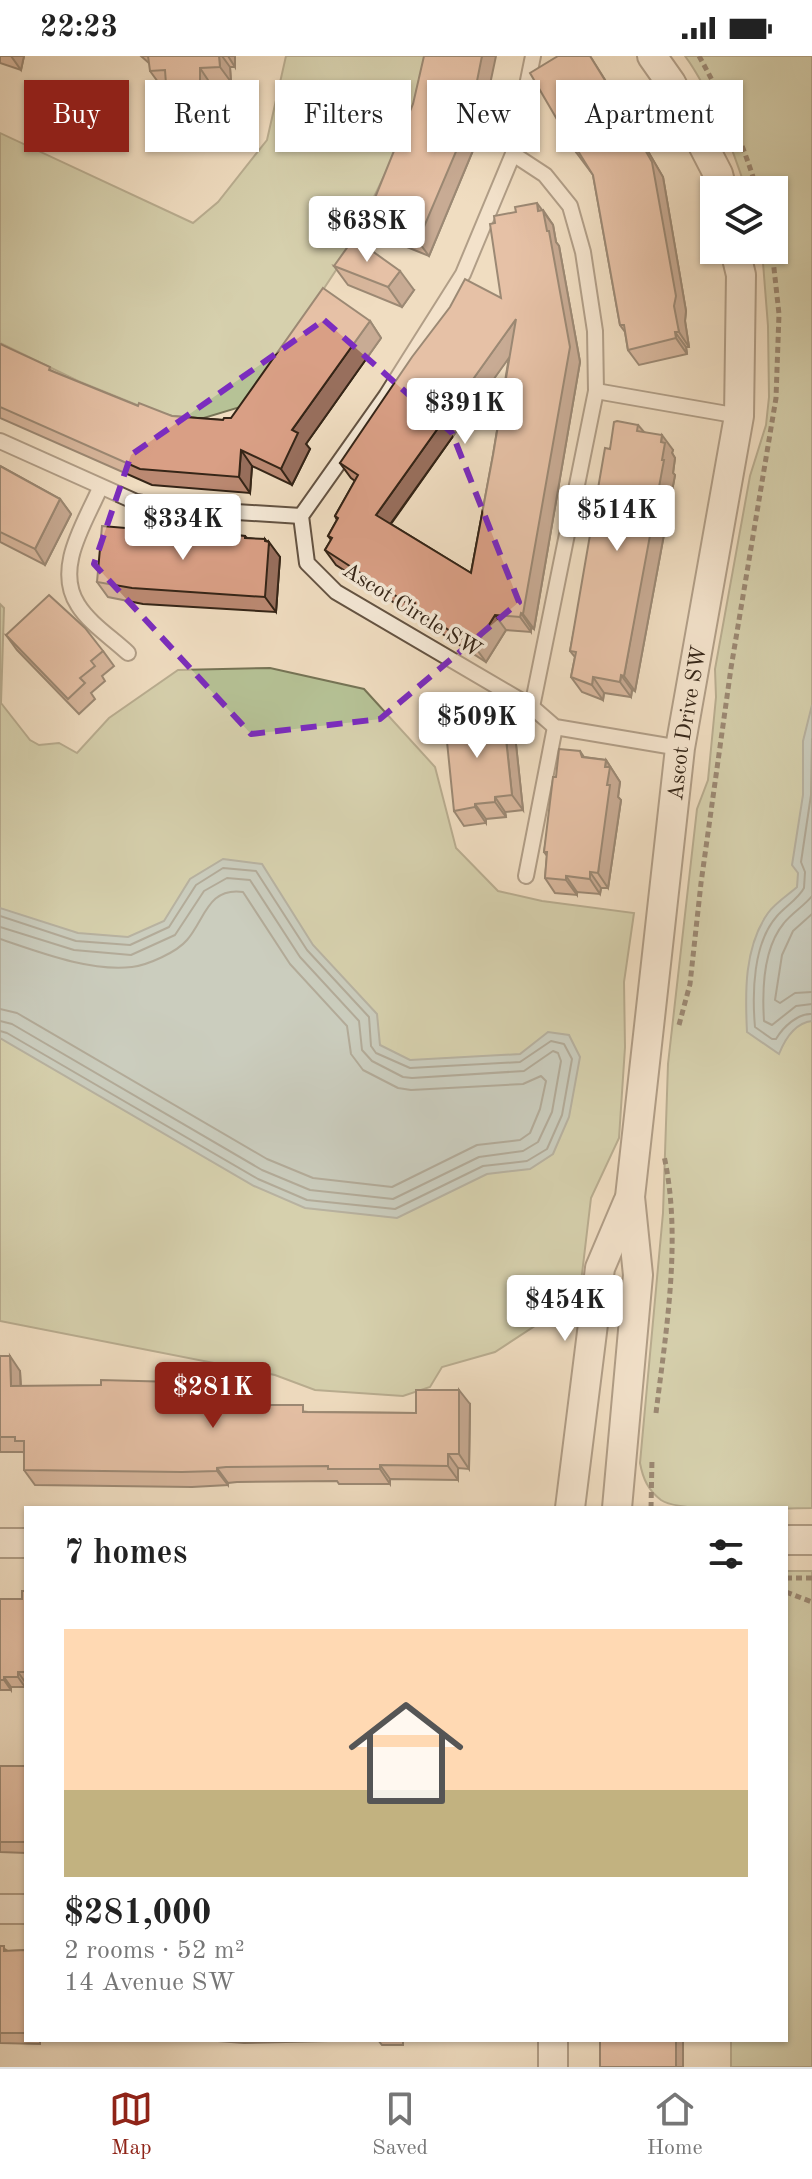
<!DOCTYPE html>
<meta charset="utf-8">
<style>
body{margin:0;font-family:"Old Standard TT",serif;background:#f6f6f6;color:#222;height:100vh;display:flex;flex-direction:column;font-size:30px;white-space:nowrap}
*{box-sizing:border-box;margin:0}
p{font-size:26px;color:#767676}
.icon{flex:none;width:44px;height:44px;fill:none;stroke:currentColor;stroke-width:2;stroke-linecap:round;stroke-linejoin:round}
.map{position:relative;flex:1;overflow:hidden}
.sheet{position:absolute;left:24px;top:1450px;width:764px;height:536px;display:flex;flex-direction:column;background:#fff;border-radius:0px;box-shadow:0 2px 6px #0004}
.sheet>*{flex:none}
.banner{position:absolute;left:24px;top:24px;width:764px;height:72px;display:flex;gap:16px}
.fabs{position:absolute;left:700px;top:120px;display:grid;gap:16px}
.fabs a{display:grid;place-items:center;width:88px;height:88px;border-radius:0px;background:#fff;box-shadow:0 2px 6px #0004;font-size:40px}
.price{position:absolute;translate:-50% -68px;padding:0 18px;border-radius:8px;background:#fff;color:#222;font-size:26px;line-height:52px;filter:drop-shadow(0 2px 4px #0008)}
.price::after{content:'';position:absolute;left:50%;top:48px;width:24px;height:18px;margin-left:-12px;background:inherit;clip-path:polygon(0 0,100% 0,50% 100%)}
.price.current{background:#8f2418;color:#fff}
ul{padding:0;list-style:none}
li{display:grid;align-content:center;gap:16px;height:424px;padding:0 40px}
li span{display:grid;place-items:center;height:248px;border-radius:0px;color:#555}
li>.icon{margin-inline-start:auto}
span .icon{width:144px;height:144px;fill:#fffc;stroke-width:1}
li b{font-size:34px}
h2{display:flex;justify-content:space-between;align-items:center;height:96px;padding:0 40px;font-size:34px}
.pill{padding:0 28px;border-radius:0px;background:#fff;box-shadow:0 2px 6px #0004;font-size:28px;line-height:72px}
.pill.current{background:#8f2418;color:#fff}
.status{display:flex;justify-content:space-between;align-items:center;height:56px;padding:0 40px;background:#fff;direction:ltr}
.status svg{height:22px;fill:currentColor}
.tabs{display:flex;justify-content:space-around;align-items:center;height:112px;border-top:2px solid #e0e0e0;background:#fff;font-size:22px;color:#767676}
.tabs a{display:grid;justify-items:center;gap:4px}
.tabs .current{color:#8f2418}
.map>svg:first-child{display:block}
.green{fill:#b6c296;stroke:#767456;stroke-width:2}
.water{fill:#9dbaba;stroke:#737e79;stroke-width:2}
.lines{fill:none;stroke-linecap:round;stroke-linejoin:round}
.shore{stroke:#697068;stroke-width:2}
.lane-casing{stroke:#645342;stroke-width:18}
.street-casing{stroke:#645342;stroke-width:32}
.path{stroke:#352517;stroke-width:5;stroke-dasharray:6 4;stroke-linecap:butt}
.lane{stroke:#f5e9d7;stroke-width:14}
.street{stroke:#f5e9d7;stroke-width:28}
.wall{fill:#bb8972;stroke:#352517;stroke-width:2;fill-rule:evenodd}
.shaded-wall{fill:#986f5d;stroke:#352517;stroke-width:2}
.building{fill:#d99f85;stroke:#352517;stroke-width:2;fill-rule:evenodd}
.marked{fill:none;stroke:#7b2cbf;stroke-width:6;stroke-dasharray:16 10;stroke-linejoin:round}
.labels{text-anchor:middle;stroke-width:7;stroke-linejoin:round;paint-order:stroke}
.street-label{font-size:22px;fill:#352517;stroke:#f5e9d7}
</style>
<div class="status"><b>22:23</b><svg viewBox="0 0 49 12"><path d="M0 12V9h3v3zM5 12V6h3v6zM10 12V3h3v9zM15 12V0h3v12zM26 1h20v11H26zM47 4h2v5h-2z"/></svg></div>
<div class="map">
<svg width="812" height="2011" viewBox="0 0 812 2011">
<rect width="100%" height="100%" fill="#f0ddc1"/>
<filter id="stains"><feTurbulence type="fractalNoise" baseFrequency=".0025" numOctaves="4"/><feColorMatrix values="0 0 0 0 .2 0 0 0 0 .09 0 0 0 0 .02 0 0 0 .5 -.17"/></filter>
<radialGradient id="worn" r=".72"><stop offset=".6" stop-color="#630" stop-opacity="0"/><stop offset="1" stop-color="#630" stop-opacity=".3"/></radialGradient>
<g class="green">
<path d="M286,0H427L409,68L346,199L247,349L184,368L78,325L0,287V77L193,167L218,146L267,84Z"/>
<path d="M685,0H812V1452C783,1452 681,1458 661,1444C648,1434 643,1423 640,1407L663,1157L668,1008L697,753L708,724L716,641L715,613L750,420L766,369L769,341L768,270L762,194H774V134H746C733,93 710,34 685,0Z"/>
<path d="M0,548L4,552L1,647L30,684L39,689L59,687L77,697L109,662L178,614L270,612L364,633L435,711L456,792L498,835L542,845L634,857L624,926L625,991L619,1082L591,1142L577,1260L541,1266L495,1296L442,1311L430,1331L403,1340L315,1334L275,1319L0,1265Z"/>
<path d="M786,1515H812V2011H731V1984H786Z"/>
</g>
<g class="water">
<path d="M812,649V965C795,967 785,983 779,998L747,976C745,937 744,891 768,857C775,847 788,839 797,831L798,817L792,809L803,739V685Z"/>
<path d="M223,803L262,808L313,889L377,958L380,989L410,1004L520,998L548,976L569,979L580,1001L569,1061L553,1098L530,1113L487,1118L397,1162L305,1152L254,1130L0,982V852L78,877L128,881L164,865L190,823Z"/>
</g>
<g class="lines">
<g class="shore">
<path d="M812,683L811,739L801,806L805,816L804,832C798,843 786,850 777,860C753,887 752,937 755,971L772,983H776C783,971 798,957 812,958"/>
<path d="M812,840C804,850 792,857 784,867C763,892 762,934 764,965L772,969L796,950L812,948"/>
<path d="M812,858L793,875L782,899L775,944L780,947L795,937L812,936"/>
<path d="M0,860L76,885L130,889L169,871L196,829L223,812L256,815L307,894L369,961L371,990L376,997L410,1012L520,1006L551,985L564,988L572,1003L562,1059L547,1093L527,1105L483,1110L395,1153L307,1144L258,1123L7,977L0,975"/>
<path d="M0,871L74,894L131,899L175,879L204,835L227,822L250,824L300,901L359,965L362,994L372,1005L403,1021L412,1022L524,1015L553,995L558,997L561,1005L552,1056L538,1086L523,1095L479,1101L393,1143L310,1134L262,1114L12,968L0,965"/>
<path d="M0,883C39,896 90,916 132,911C148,909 177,896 187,884C205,863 208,831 243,836L290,908L347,970L351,998L363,1014L398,1032L411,1034L523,1028L541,1020L546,1025L540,1053L530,1077L520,1084L477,1089L392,1131L313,1122L267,1103L17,957L0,953"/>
</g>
<defs>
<g id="lane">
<path d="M533,0L513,98L463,218L386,340L301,460L307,507L336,536L532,651L555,671L680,692"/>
<path d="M513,98L545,119L570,150L583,196L595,275L596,335L532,651"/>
<path d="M596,335L739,360"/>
<path d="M0,385L136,446L172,452L301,460"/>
<path d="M100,432C85,467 54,512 78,549C89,567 112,582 128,597"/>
<path d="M526,820L555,671"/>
</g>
<g id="street">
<path d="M652,0L671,27L718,118L722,134"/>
<path d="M570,1452L600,1212L628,1146"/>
<path id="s1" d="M617,1452L638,1219L630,1141L680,692L739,360L741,219L735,194"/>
<path d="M786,1484H812"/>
<path d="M0,1487H26"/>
<path d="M0,1853H26"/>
<path d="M553,2011V1984"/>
</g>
</defs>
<use href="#lane" class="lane-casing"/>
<use href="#street" class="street-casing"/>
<g class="path">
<path d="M699,0C723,43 743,86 757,134"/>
<path d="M679,969L690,928L701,827L731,612L776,342L779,258L772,194"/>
<path d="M656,1357C666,1275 682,1181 664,1100"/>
<path d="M651,1452L652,1403"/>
<path d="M786,1522H812"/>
<path d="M786,1536L812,1546"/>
</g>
<use href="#lane" class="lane"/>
<use href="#street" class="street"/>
</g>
<g class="wall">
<path d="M0,0H24L21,14L0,7Z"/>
<path d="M141,0H235V11H230L231,26L210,27L211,41L177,43L168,30H161L150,15V8Z"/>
<path d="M621,49L663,121L686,255L685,265L689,291H686L687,298L639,309L628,294L625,276L620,269L593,119L576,96Z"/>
<path d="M479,80L429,200L377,179L366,164Z"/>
<path d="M542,154H543L553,169L556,186L559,190L580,306L534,573L531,572V576L506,574L486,606L336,509L325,494L331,484L328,480L337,464L335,460L355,425L351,422L340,407L501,242ZM509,301L493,399L471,517L391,468Z"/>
<path d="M334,210L414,234L402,251L348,229Z"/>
<path d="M370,265L381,282L306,388L310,393L292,429L252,410L250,437L152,429L0,362V288L54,316L138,350L172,360L223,364L231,362Z"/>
<path d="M638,369L644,376L673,394L672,397L675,402L673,417L675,419L635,635L632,634L631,641L604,637L603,644L582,636L571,621L575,601L570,595L610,393Z"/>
<path d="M0,410L60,443L71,458L45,509L0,486Z"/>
<path d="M196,478L245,480L247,482L267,485L280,501L276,556L143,548L108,541L97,526Z"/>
<path d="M6,579L103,595L114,610L102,620L105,625L91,637L95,643L79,658L17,594Z"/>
<path d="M465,654L471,662L488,661L491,665L515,679L523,754L505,756L506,761L486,763V767L464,770L454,755Z"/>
<path d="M580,695L584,701L606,704L620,726L618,741L621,744L608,832H601L600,838L577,836V839L555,837L545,822L547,800L544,796L556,721Z"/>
<path d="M0,1300L20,1315L21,1330L185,1339H237L244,1349L308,1356L416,1357L470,1348L469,1413L458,1412V1424L390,1423V1428H339L337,1425L237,1426L228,1427V1429L192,1431L35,1429L24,1414V1397L23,1396H0Z"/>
<path d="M26,1535L25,1631H11V1634H0V1543H22Z"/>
<path d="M0,1710H26V1797L0,1796Z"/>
<path d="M0,1890L8,1895L26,1894V1984H40V1988L0,1987Z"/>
<path d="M217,1984H328V1985L244,1987L218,1985Z"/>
<path d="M378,1984H403V1989H382Z"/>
</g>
<g class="shaded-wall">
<path d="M11,0H24L21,14Z"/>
<path d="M219,0H222L230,11L231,26L220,11Z"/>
<path d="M228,0H235V11Z"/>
<path d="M482,0H496L479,80L429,200L418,185Z"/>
<path d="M590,0L621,49L663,121L686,255L685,265L689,291L679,276Z"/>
<path d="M200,12L210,27L211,41L200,26Z"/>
<path d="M537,147L553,169L556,186L559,190L580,306L534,573L523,558L538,155Z"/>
<path d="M400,215L414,234L402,251L388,231Z"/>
<path d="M516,263L526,278L386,474L376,459Z"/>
<path d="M370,265L381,282L306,388L310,393L292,429L281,413L292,374Z"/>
<path d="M675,276L686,291L687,298L676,282Z"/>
<path d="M662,379L673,394L672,397L675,402L673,417L675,419L635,635L624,620L662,404L661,386Z"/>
<path d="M241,394L252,410L250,437L239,421Z"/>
<path d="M60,443L71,458L45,509L35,493Z"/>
<path d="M265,483L269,488V486L280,501L276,556L265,541Z"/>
<path d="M521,557L531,572V576L520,561Z"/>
<path d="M495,559L506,574L486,606L475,591Z"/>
<path d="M621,619L632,634L631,641L620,626Z"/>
<path d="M593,621L604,637L603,644L592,629Z"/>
<path d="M504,664L515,679L523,754L512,739Z"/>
<path d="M606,704L620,726L618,741L621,744L608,832L598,817L607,729L605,711Z"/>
<path d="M495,741L505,756L506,761L495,746Z"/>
<path d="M475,748L486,763V767L475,751Z"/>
<path d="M590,816L601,832L600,838L590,823Z"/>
<path d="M566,820L577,836V839L566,824Z"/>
<path d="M10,1300L20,1315L21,1345L11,1330Z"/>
<path d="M176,1326L186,1341L176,1339Z"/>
<path d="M459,1334L470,1348L469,1413L459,1398Z"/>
<path d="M237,1339L248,1354L237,1349Z"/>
<path d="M448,1398L458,1412V1424L448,1410Z"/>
<path d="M380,1409L390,1423V1428L380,1413Z"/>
<path d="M217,1412L228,1427V1429L217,1415Z"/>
<path d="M18,1616L25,1626V1631L18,1621Z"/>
<path d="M4,1621L11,1631V1634L4,1624Z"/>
<rect x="676" y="1984" width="7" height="27"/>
</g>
<g class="building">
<path d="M148,0H219L220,11L200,12V26L166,28L165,14L150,15Z"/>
<path d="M424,0H482L469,65L418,185L366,164L413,48Z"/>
<path d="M558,0H590L611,34L652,106L676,240L674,250L679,276H675L676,282L628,294L624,269H620L593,119L578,95L576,96L530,17Z"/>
<path d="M537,147L538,155L543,154L547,175H549L570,291L523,558L521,557L520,561L495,559L475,591L325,494L332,482L328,480L338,462L335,460L358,419L340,407L412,301L450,251L465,223L501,242L490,168L495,167L494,160L516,156L515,151ZM516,263L493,399L471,517L376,459Z"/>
<path d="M354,182L400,215L388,231L334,210Z"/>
<path d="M323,232L370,265L292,374L298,377L281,413L241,394L239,421L140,413L0,351V288L50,311L49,314L138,350L139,347L172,360L223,364L224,362H231Z"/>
<path d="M617,365L638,369L637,375L662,379L661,386L665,387L662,404H664L624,620L621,619L620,626L593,621L592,629L571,621L576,596L570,595L605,392L610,393L614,366Z"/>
<path d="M0,410L60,443L35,493L0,476Z"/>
<path d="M102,470L196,478V475L245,480V482L265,483V485L269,486L265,541L132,532L97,526Z"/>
<path d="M49,539L85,572L103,595L91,605L95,610L80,622L85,627L68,643L6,579Z"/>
<path d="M465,654L468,662L488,661V665L504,664L512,739L495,741V746L475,748V751L454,755L444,656Z"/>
<path d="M559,693L580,695L582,701L606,704L605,711H610L607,729H610L598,817L590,816V823L566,820V824L545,822L547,796H544L553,721H556Z"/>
<path d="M0,1300H10L11,1330L101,1329V1324L176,1326V1339H237V1349H303V1356L416,1357V1334H459V1398H448V1410L380,1409V1413H328V1410L226,1411L217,1412V1415L182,1416L24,1414V1385H15V1381H0Z"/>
<path d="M22,1535H26V1616H18V1621H4V1624H0V1543H22Z"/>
<rect x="0" y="1710" width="26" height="76"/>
<path d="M0,1890H4V1895L26,1894V1977H0Z"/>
<rect x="600" y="1984" width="76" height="27"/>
</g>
<path d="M0 0H812V2011H0ZM324,264L452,377L519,546L380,663L251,678L94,508L131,399Z" fill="#f0ddc1" fill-opacity=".55" fill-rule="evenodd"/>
<path class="marked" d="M324,264L452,377L519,546L380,663L251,678L94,508L131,399Z"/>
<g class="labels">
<g class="street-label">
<text transform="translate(413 553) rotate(32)" y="8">Ascot Circle SW</text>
<text dy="8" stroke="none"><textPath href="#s1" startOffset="790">Ascot Drive SW</textPath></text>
</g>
</g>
<rect width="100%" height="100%" filter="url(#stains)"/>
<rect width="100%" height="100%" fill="url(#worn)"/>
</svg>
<div class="fabs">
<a><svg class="icon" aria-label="layers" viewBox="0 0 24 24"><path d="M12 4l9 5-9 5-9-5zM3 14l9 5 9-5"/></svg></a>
</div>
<b class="price" style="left:367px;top:208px">$638K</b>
<b class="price" style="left:465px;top:390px">$391K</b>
<b class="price" style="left:617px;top:497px">$514K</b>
<b class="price" style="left:183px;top:506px">$334K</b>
<b class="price" style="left:477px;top:704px">$509K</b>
<b class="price" style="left:565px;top:1287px">$454K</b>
<b class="price current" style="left:213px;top:1374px">$281K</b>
<div class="banner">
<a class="pill current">Buy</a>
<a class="pill">Rent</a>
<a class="pill">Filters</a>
<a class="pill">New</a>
<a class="pill">Apartment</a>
</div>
<section class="sheet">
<h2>7 homes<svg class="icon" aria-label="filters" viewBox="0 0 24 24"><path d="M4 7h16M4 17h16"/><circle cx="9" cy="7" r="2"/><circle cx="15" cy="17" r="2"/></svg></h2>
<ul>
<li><span style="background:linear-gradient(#ffd9b3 65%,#c2b280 0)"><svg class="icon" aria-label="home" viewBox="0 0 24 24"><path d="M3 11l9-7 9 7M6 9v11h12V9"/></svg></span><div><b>$281,000</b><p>2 rooms · 52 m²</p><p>14 Avenue SW</p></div></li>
</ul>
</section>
</div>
<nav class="tabs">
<a class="current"><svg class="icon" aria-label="map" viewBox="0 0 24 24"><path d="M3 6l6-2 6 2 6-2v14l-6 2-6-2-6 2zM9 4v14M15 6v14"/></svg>Map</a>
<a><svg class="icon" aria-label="saved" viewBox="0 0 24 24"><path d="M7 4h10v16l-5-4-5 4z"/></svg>Saved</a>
<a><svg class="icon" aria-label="home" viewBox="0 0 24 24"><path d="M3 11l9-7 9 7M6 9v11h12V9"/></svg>Home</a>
</nav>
